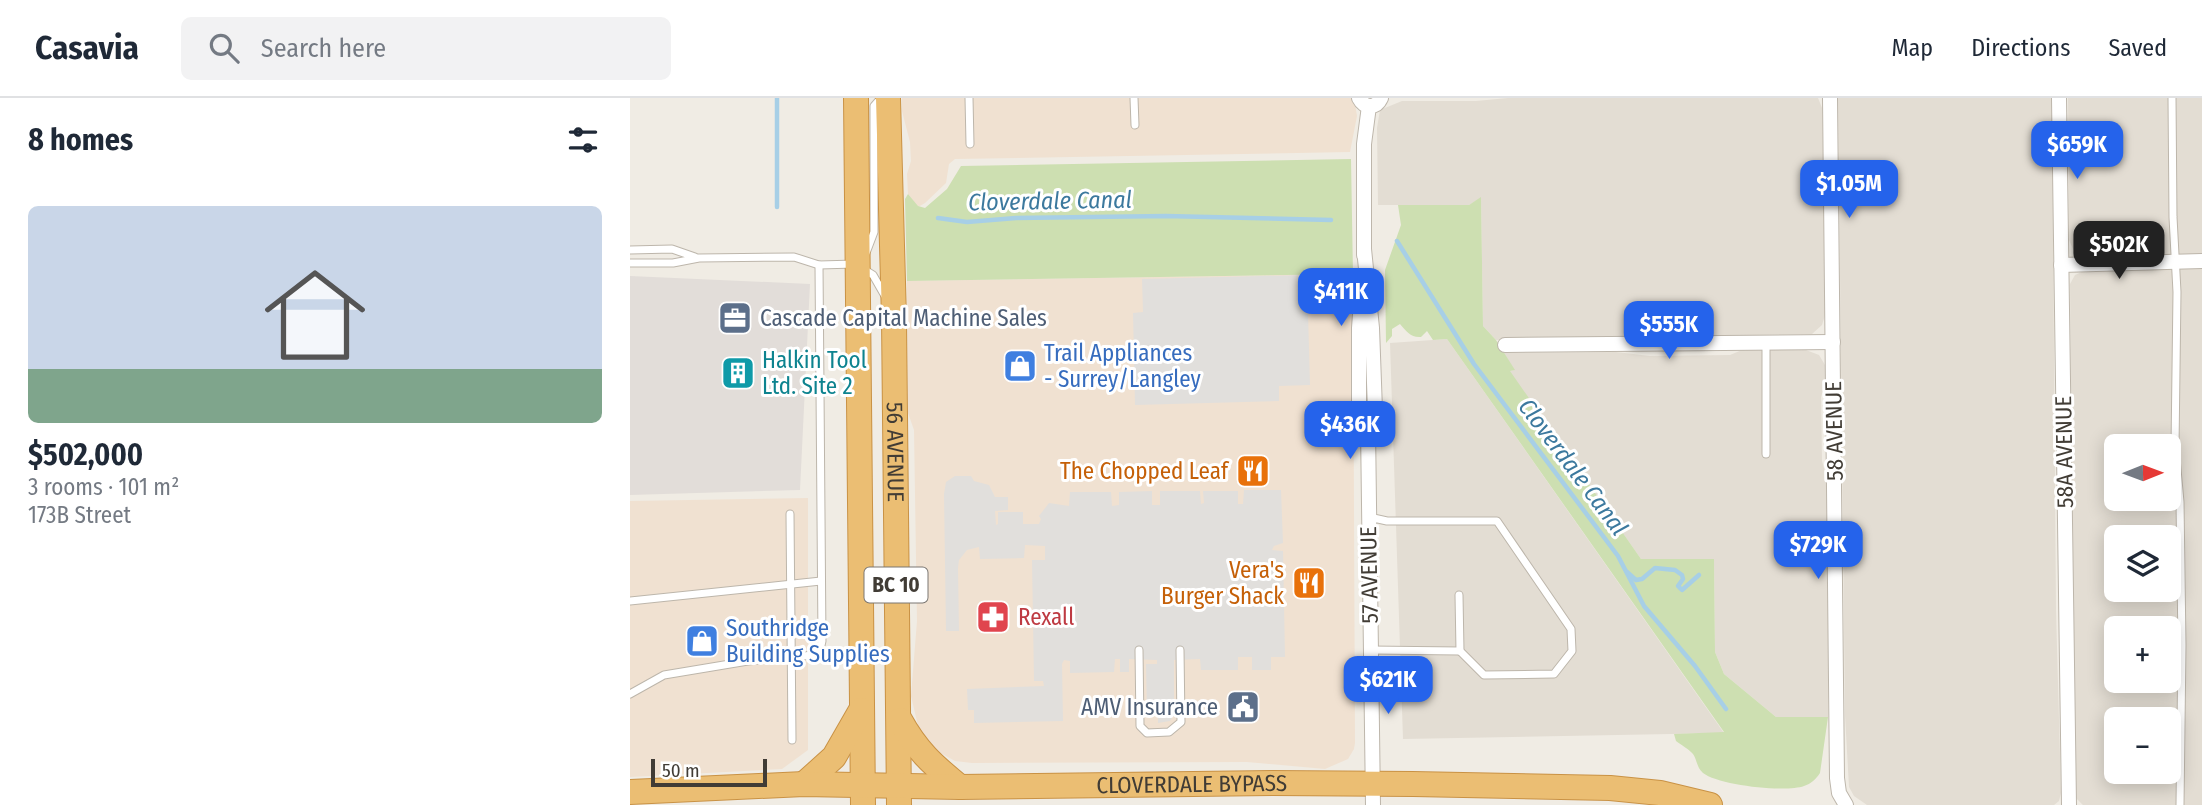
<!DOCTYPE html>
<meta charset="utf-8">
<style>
body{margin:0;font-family:"Fira Sans Condensed",sans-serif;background:#f2f2f3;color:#1f2937;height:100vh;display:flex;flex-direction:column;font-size:26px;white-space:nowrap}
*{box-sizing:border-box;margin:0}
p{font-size:23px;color:#747a83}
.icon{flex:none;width:38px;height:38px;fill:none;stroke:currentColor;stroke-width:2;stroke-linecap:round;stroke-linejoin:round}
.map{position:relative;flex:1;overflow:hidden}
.drawer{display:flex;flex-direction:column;background:#fff;width:630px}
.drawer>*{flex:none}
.needle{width:46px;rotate:89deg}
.controls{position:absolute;left:1474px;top:336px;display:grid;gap:14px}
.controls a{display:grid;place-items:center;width:77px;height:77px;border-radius:10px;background:#fff;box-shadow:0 4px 18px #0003;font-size:35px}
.scale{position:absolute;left:21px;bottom:18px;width:116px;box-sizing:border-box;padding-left:7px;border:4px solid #413c35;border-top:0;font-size:19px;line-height:24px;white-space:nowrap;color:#413c35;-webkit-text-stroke:5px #fff;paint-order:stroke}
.price{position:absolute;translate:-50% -60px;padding:0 16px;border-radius:14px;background:#2563eb;color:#fff;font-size:23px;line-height:46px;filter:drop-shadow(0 2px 4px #0008)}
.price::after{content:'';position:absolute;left:50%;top:42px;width:21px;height:16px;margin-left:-10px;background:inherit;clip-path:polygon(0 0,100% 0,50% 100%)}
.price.active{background:#222;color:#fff}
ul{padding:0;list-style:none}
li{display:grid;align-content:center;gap:14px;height:371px;padding:0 28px}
li span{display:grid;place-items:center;height:217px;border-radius:10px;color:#555}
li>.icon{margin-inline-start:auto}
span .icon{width:126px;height:126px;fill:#fffc;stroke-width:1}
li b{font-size:30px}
h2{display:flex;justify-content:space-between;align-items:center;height:84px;padding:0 28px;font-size:30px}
header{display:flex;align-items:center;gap:42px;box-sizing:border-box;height:98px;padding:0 35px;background:#fff;border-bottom:2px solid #e0e1e3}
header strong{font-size:33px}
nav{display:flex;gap:38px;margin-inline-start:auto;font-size:24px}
.search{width:490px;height:63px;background:#f2f2f3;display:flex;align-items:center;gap:18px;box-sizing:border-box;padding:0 24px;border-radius:10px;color:#747a83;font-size:26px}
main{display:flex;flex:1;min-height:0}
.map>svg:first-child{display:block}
.residential{fill:#e3ddd3;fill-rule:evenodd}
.commercial{fill:#f0e1d1}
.industrial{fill:#e2ddd9}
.green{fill:#cddfb1}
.parking{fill:#e1dfdc}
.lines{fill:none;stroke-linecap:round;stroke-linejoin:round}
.stream{stroke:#a7cfe6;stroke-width:4.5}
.lane-casing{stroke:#bdb6ab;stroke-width:9}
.street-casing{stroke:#bdb6ab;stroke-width:16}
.highway-casing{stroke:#c99245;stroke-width:26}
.lane{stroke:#fff;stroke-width:7}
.street{stroke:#fff;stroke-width:14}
.highway{stroke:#ebbe73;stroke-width:24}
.labels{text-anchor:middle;stroke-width:6;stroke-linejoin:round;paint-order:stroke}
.shield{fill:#fff;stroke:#7a7672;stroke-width:2}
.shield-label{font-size:21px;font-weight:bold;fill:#413c35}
.service-label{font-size:23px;fill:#4e5e75;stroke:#fff;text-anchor:start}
.shop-label{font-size:23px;fill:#366cbe;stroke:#fff;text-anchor:start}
.culture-label{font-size:23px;fill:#0d838f;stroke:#fff;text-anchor:start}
.street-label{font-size:23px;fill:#413c35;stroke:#fff}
.food-label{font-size:23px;fill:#c56008;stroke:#fff;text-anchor:end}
.health-label{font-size:23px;fill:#be3a42;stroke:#fff;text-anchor:start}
.water-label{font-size:24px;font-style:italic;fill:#3c799e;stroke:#fff}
</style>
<header>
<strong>Casavia</strong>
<div class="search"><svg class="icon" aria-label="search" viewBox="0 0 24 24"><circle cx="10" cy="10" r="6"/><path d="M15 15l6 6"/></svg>Search here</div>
<nav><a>Map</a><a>Directions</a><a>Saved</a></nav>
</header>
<main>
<section class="drawer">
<h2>8 homes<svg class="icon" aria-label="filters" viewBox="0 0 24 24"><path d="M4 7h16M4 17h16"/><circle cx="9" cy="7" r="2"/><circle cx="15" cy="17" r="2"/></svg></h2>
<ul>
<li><span style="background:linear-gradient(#c9d6e8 75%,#7fa58c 0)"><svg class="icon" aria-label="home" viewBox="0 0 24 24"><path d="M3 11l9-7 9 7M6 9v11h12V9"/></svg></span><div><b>$502,000</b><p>3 rooms · 101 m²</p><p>173B Street</p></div></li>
</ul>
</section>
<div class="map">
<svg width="1572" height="707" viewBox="0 0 1572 707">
<rect width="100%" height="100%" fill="#f0ece4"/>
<g class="residential">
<path d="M878,0H1188L1192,10L1196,191V214L1192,227L1182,236L866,242L853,228L851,100L839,107H748L747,30L750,12L772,3H846Z"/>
<path d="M1208,0H1422L1426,512L1431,695L1429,703L1424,707H1237L1224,698L1219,689L1215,617Z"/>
<path d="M1438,0H1572V156L1458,158L1449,157L1443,151L1439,142Z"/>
<path d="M1572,170V707H1453L1446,700L1445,694L1440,186L1445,177L1454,173ZM1486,348H1538V401H1486ZM1486,439H1538V492H1486ZM1486,530H1538V583H1486ZM1486,621H1538V674H1486Z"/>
<path d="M817,241L1094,635L773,641L760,245Z"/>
<path d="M1112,252H1176L1189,257L1195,267V286L1191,299L1192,363L1197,381L1200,467L1198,519V619H1146L1094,576L1085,554L1084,461H1011L879,273L884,272L874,255L986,254L1020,258L1100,257Z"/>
</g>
<g class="commercial">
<path d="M272,0H724L727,18L720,54L325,61L319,66L316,85L295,105L288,109L278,96L277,76L281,63L280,44L272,13Z"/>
<path d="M723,176L725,645L724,651L718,661L695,671L617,664L342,665L325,663L307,653L289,632L281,598L287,523L284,332L278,315L277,183Z"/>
<path d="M178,400V652L152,671L0,679V403Z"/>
</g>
<path class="industrial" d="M0,178L180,186L170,392L0,397Z"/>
<g class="green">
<path d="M721,61L723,176L277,183L275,101L278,96L288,108L295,110L317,91L331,68Z"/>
<path d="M851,99L853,228L866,242L885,272L880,273L1011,461H1084L1085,554L1094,576L1146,619H1198L1190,675C1186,681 1181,686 1174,688C1155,695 1088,687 1073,675C1067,670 1067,662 1063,656C1059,651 1051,647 1046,643L1044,636L1094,634L817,241L803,242L797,233L791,239C781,240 776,233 770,226L762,231V238L756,245L755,172L771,127L768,107H839Z"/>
</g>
<g class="parking">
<path d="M677,177L680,287L649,288V303L505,307L503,215L513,214L512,181Z"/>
<path d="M325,378H341L344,383L359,387L365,399H378V412L365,413L366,427L368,426V414H393V426H409L411,421L409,418L419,405L439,408L440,394H481L482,408L489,407V394L522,393V407H530V393H570L571,406L574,405L573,393H608V406H613L614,392H651L653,445L644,448L642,452L653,453L655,559H641V572H622V559H608V572H571L570,561L544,562V616L540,623L528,625V617H517L516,566H527V562L499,561V574H490V561H485L484,574L440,575V563L434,562L432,566L433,623L344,625V612H338L337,591L414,588L413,583H404L402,462H415V448L395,447L394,460L350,461L349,449L337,452L329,462L328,470L329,533H316L314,396L316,384Z"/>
</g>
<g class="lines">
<g class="stream">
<path d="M147,0V109"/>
<path d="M308,120L337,124L386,120L536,118L701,122"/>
<path d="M767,143L844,266L988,458L1014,508L1065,568L1096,611"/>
<path d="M997,474L1006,482L1012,481L1025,470L1045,472L1052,477L1053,481L1048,488L1052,492L1069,477"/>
</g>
<defs>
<g id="lane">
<path d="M339,0L340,46"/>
<path d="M504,0L505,27"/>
<path d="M1542,0L1543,119L1547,194L1545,349L1550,404L1552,547L1550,707"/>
<path d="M0,152L42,151L65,159"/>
<path d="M236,155L244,134V8L251,0"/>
<path d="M0,165H43L69,160L164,159L189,167L225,166"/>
<path d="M235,172L243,177L255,198"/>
<path d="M1136,245V356"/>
<path d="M160,416L162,642"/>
<path d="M739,419L757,423H867L941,531L942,553L924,576L854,577L830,553L829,497"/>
<path d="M0,503L191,483"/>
<path d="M509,552L510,628L517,635L539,634L551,624L550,552"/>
<path d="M740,552L830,553"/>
<path d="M0,596L34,577L118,563L184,557L190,552L192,543L189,167"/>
</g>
<g id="street">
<path d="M729,0C734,10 746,11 751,0"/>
<path d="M1200,0L1207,680L1209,695L1216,707"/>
<path d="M1429,0L1439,707"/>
<path d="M734,151L742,230L745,312L738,330L743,707"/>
<path d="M734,157V46L739,8"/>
<path d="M1431,167L1572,163"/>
<path d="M732,188L729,230V311L738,330"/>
<path d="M875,247L1203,244"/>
</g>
<g id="highway">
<path d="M226,0L233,707"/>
<path id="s1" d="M258,0L264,221L269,707"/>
<path d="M270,622C287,653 303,667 330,689"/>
<path d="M174,686L204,659L231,612"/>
<path id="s2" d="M0,694L174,686L330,689L643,685L783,686L980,690L1030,695L1080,707"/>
</g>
</defs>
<use href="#lane" class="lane-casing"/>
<use href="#street" class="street-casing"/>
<use href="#highway" class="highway-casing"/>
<use href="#lane" class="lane"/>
<use href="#street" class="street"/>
<use href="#highway" class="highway"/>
</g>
<defs>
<symbol id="office-square" viewBox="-11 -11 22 22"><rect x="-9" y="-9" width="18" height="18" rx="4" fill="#5c6f8a" stroke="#fff"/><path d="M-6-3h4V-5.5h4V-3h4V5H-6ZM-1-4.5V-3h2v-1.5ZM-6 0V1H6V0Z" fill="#fff"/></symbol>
<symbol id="shop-square" viewBox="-11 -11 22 22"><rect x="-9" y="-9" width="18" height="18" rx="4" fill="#3f7fe0" stroke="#fff"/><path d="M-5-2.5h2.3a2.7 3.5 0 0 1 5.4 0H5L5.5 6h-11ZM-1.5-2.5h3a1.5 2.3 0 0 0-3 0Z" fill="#fff"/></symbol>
<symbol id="building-square" viewBox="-11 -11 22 22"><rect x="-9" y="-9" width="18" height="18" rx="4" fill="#0f9aa8" stroke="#fff"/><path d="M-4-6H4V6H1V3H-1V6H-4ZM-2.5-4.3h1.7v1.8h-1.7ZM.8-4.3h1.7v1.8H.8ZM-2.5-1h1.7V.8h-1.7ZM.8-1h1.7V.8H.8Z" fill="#fff"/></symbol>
<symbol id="restaurant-square" viewBox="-11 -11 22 22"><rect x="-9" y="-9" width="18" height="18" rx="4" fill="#e8710a" stroke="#fff"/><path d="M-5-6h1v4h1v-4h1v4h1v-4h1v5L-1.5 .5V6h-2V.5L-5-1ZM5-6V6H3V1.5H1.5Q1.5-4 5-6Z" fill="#fff"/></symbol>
<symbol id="pharmacy-square" viewBox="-11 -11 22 22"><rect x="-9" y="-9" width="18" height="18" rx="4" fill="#e0444e" stroke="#fff"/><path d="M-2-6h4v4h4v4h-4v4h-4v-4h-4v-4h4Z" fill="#fff"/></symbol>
<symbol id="civic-square" viewBox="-11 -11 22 22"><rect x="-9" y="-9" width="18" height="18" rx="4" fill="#5c6f8a" stroke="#fff"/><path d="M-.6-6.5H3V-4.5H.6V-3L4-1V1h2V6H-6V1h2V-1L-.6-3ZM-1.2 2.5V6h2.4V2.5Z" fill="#fff"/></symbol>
</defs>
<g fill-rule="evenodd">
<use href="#office-square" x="86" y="201" width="38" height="38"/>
<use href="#shop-square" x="371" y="249" width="38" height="38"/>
<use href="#building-square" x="89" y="256" width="38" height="38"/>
<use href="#restaurant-square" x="604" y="354" width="38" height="38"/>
<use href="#restaurant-square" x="660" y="466" width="38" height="38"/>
<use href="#pharmacy-square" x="344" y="500" width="38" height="38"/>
<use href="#shop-square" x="53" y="524" width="38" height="38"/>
<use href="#civic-square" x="594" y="590" width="38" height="38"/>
</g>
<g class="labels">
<rect class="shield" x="234.5" y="469.5" width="63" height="35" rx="5"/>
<g class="shield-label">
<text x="266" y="494">BC 10</text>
</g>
<g class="service-label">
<text x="130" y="228">Cascade Capital Machine Sales</text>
<text x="588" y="617" text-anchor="end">AMV Insurance</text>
</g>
<g class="shop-label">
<text x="414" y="263">Trail Appliances<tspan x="414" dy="26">- Surrey/Langley</tspan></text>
<text x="96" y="538">Southridge<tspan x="96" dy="26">Building Supplies</tspan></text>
</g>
<g class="culture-label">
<text x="132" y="270">Halkin Tool<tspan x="132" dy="26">Ltd. Site 2</tspan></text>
</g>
<g class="street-label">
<text transform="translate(1204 333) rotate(-91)" y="8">58 AVENUE</text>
<text dy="8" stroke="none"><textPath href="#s1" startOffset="354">56 AVENUE</textPath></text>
<text transform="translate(1434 354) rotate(-91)" y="8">58A AVENUE</text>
<text transform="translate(739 477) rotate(-91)" y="8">57 AVENUE</text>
<text dy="8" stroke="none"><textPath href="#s2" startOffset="562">CLOVERDALE BYPASS</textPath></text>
</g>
<g class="food-label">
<text x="598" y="381">The Chopped Leaf</text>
<text x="654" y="480">Vera's<tspan x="654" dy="26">Burger Shack</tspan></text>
</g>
<g class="health-label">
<text x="388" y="527">Rexall</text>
</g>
<g class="water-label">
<text transform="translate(420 103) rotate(-1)" y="8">Cloverdale Canal</text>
<text transform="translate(943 369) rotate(53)" y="8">Cloverdale Canal</text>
</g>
</g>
</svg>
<div class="controls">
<a><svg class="needle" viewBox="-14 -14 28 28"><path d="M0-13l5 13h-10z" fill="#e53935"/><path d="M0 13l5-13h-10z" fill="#747a83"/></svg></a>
<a><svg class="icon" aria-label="layers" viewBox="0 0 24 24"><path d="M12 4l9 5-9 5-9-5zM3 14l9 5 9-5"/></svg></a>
<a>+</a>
<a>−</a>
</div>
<div class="scale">50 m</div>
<b class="price" style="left:1447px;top:83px">$659K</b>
<b class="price" style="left:1219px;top:122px">$1.05M</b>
<b class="price active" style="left:1489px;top:183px">$502K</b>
<b class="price" style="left:711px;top:230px">$411K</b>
<b class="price" style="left:1039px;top:263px">$555K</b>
<b class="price" style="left:720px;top:363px">$436K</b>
<b class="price" style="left:1188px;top:483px">$729K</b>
<b class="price" style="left:758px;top:618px">$621K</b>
</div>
</main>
